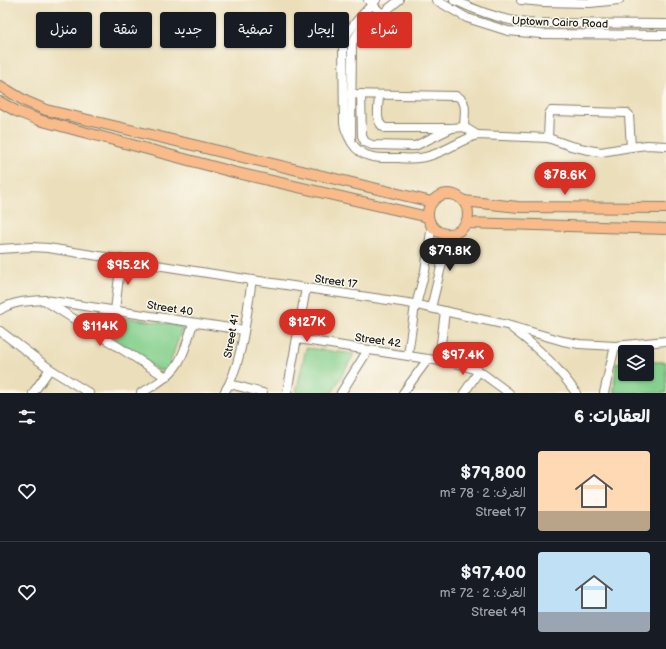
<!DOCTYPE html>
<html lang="ar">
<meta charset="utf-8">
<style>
body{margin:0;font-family:"Balsamiq Sans","Playpen Sans Arabic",sans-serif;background:#20242c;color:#f1f3f6;direction:rtl;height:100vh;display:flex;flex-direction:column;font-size:15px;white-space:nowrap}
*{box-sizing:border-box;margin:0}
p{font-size:13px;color:#9ea1a6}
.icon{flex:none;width:22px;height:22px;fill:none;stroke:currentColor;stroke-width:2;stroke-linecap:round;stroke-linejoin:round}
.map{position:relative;height:393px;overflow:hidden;direction:ltr}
.drawer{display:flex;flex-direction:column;background:#171b24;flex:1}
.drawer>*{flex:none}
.guide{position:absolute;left:12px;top:12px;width:400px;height:36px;direction:rtl;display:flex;gap:8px}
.fabs{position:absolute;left:618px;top:345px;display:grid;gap:8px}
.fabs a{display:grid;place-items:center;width:36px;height:36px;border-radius:4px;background:#171b24;box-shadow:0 1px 3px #0004;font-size:20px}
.price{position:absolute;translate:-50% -34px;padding:0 9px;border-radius:14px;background:#d93025;color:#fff;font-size:13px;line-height:26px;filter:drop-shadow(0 1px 2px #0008)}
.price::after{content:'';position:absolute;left:50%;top:24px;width:12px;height:9px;margin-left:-6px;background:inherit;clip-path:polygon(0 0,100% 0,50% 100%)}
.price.current{background:#222;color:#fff}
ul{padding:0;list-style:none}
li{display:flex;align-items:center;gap:12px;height:100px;padding:0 16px}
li+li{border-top:1px solid #363941}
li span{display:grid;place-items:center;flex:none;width:112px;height:80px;border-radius:4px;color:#555}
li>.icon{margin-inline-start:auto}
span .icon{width:48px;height:48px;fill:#fffc;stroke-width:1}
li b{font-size:17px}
h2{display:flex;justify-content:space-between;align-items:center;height:48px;padding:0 16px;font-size:17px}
.chip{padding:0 14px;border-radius:4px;background:#171b24;box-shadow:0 1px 3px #0004;font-size:14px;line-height:36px}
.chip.current{background:#d93025;color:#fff}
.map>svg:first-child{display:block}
.green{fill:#85d08e;stroke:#507655}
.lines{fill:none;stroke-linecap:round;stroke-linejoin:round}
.minor-casing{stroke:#847e6c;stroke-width:10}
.major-casing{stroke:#847e6c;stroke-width:12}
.minor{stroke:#fff;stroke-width:8}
.major{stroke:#fabb8b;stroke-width:10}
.labels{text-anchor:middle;stroke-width:3;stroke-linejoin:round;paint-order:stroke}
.street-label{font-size:11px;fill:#1c1c1c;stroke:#fbf7ec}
</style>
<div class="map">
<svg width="666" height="393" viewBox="0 0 666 393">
<rect width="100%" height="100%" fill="#fbf7ec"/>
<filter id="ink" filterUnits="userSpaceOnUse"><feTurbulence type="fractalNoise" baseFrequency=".025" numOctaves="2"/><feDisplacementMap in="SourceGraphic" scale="8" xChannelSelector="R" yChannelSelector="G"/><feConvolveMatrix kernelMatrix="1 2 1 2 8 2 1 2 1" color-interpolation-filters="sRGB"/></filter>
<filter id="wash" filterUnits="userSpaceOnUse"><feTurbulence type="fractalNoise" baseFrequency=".012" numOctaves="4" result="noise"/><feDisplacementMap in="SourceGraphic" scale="16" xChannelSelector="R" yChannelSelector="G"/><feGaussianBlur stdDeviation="0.9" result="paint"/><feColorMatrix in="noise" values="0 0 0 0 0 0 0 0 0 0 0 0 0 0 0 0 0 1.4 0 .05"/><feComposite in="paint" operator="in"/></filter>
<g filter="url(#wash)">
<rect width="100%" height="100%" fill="#ebdfbb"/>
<g class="green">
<path d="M94,313L183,326L167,371L157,370L92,321Z"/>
<path d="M306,348L354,354L332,393H296Z"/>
<path d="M647,362H666V393H614L616,363H625V374H647Z"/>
</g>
</g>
<g filter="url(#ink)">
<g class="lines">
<defs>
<g id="minor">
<path d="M368,0L382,14"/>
<path d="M376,0C364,14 349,26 343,44L344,123C345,131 348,136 352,143C363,160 380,158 399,158C410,159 421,159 432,155C448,150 461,140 477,135L548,138L571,146L589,150L601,152L631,147L647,145L666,146"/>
<path d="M436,0L467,18L508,31L541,34L666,35"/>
<path d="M454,0C477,11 501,20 527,23L666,24"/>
<path d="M521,0L543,2L590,3L619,0"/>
<path d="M346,94L456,96C469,100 464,116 464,127"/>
<path d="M361,94L362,136L365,142L372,145L415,146L452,128"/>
<path d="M379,95C379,105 374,123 385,128H452L464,127L477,135"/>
<path d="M548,138L549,114L551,111L627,113L629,115L631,147"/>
<path d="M351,140L352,43L361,28L368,22L382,14L399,0"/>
<path d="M0,249L31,247L48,248L252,280L408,303L507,325L563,341L579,344L615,346L666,341"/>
<path d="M47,302L166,377"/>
<path d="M416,305L425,271L432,225"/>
<path d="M431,308L442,263L456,232"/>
<path d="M0,310C13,301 30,301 45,300L243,330"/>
<path d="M115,311L121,259"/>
<path d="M513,329C537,347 559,368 576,393"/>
<path d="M0,331L50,369L89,393"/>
<path d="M298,339L460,364L479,371L509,393"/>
<path d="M408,355L415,305"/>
<path d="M439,360L445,311"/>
<path d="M230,384L263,393"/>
<path d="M33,393L50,369"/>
<path d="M141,393C179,372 181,363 193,323"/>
<path d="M224,393C243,364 246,315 252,280"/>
<path d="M287,393L306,288"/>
<path d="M341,393L368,350"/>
<path d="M403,393L428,359"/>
<path d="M464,393L479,371"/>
<path d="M604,393L615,346"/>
</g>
<g id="major">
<path d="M0,86L25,101L46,110L432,202"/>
<path d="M0,102L16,111L39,120L233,172L428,217"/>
<circle cx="448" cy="214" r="20"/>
<path d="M464,201L518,207L666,208"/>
<path d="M466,223L666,229"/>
</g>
</defs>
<use href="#minor" class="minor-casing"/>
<use href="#major" class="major-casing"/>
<use href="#minor" class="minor"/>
<use href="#major" class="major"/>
</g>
</g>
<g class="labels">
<g class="street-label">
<text transform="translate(560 22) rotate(2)" y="4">Uptown Cairo Road</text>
<text transform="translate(336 281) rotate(8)" y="4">Street 17</text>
<text transform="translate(170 308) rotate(9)" y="4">Street 40</text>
<text transform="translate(231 336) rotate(-80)" y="4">Street 41</text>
<text transform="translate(378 340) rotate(8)" y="4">Street 42</text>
</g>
</g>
</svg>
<div class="fabs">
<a><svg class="icon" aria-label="layers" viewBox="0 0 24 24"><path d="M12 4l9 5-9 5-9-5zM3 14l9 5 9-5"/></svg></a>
</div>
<b class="price" style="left:565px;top:196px">$78.6K</b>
<b class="price current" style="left:450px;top:272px">$79.8K</b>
<b class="price" style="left:128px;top:286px">$95.2K</b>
<b class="price" style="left:307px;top:343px">$127K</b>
<b class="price" style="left:100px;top:347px">$114K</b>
<b class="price" style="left:463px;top:376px">$97.4K</b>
<div class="guide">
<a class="chip current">شراء</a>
<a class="chip">إيجار</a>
<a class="chip">تصفية</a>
<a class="chip">جديد</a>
<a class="chip">شقة</a>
<a class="chip">منزل</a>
</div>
</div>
<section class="drawer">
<h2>العقارات: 6<svg class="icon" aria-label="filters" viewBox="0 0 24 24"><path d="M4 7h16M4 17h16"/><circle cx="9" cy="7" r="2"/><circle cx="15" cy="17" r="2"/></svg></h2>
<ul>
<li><span style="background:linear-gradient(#ffd9b3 75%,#b9a48a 0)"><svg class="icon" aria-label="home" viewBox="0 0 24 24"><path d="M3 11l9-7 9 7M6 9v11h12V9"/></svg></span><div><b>$79,800</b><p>الغرف: 2 · 78 m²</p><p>Street 17</p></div><svg class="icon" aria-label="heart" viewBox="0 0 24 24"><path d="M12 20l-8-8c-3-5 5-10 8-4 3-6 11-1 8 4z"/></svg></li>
<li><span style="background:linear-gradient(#bfe0f5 75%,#9aa5b1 0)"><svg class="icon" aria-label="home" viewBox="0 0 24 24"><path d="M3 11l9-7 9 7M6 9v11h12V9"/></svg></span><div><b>$97,400</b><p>الغرف: 2 · 72 m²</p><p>Street 49</p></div><svg class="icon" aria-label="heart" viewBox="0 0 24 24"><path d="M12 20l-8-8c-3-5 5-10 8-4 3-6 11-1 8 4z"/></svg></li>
</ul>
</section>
